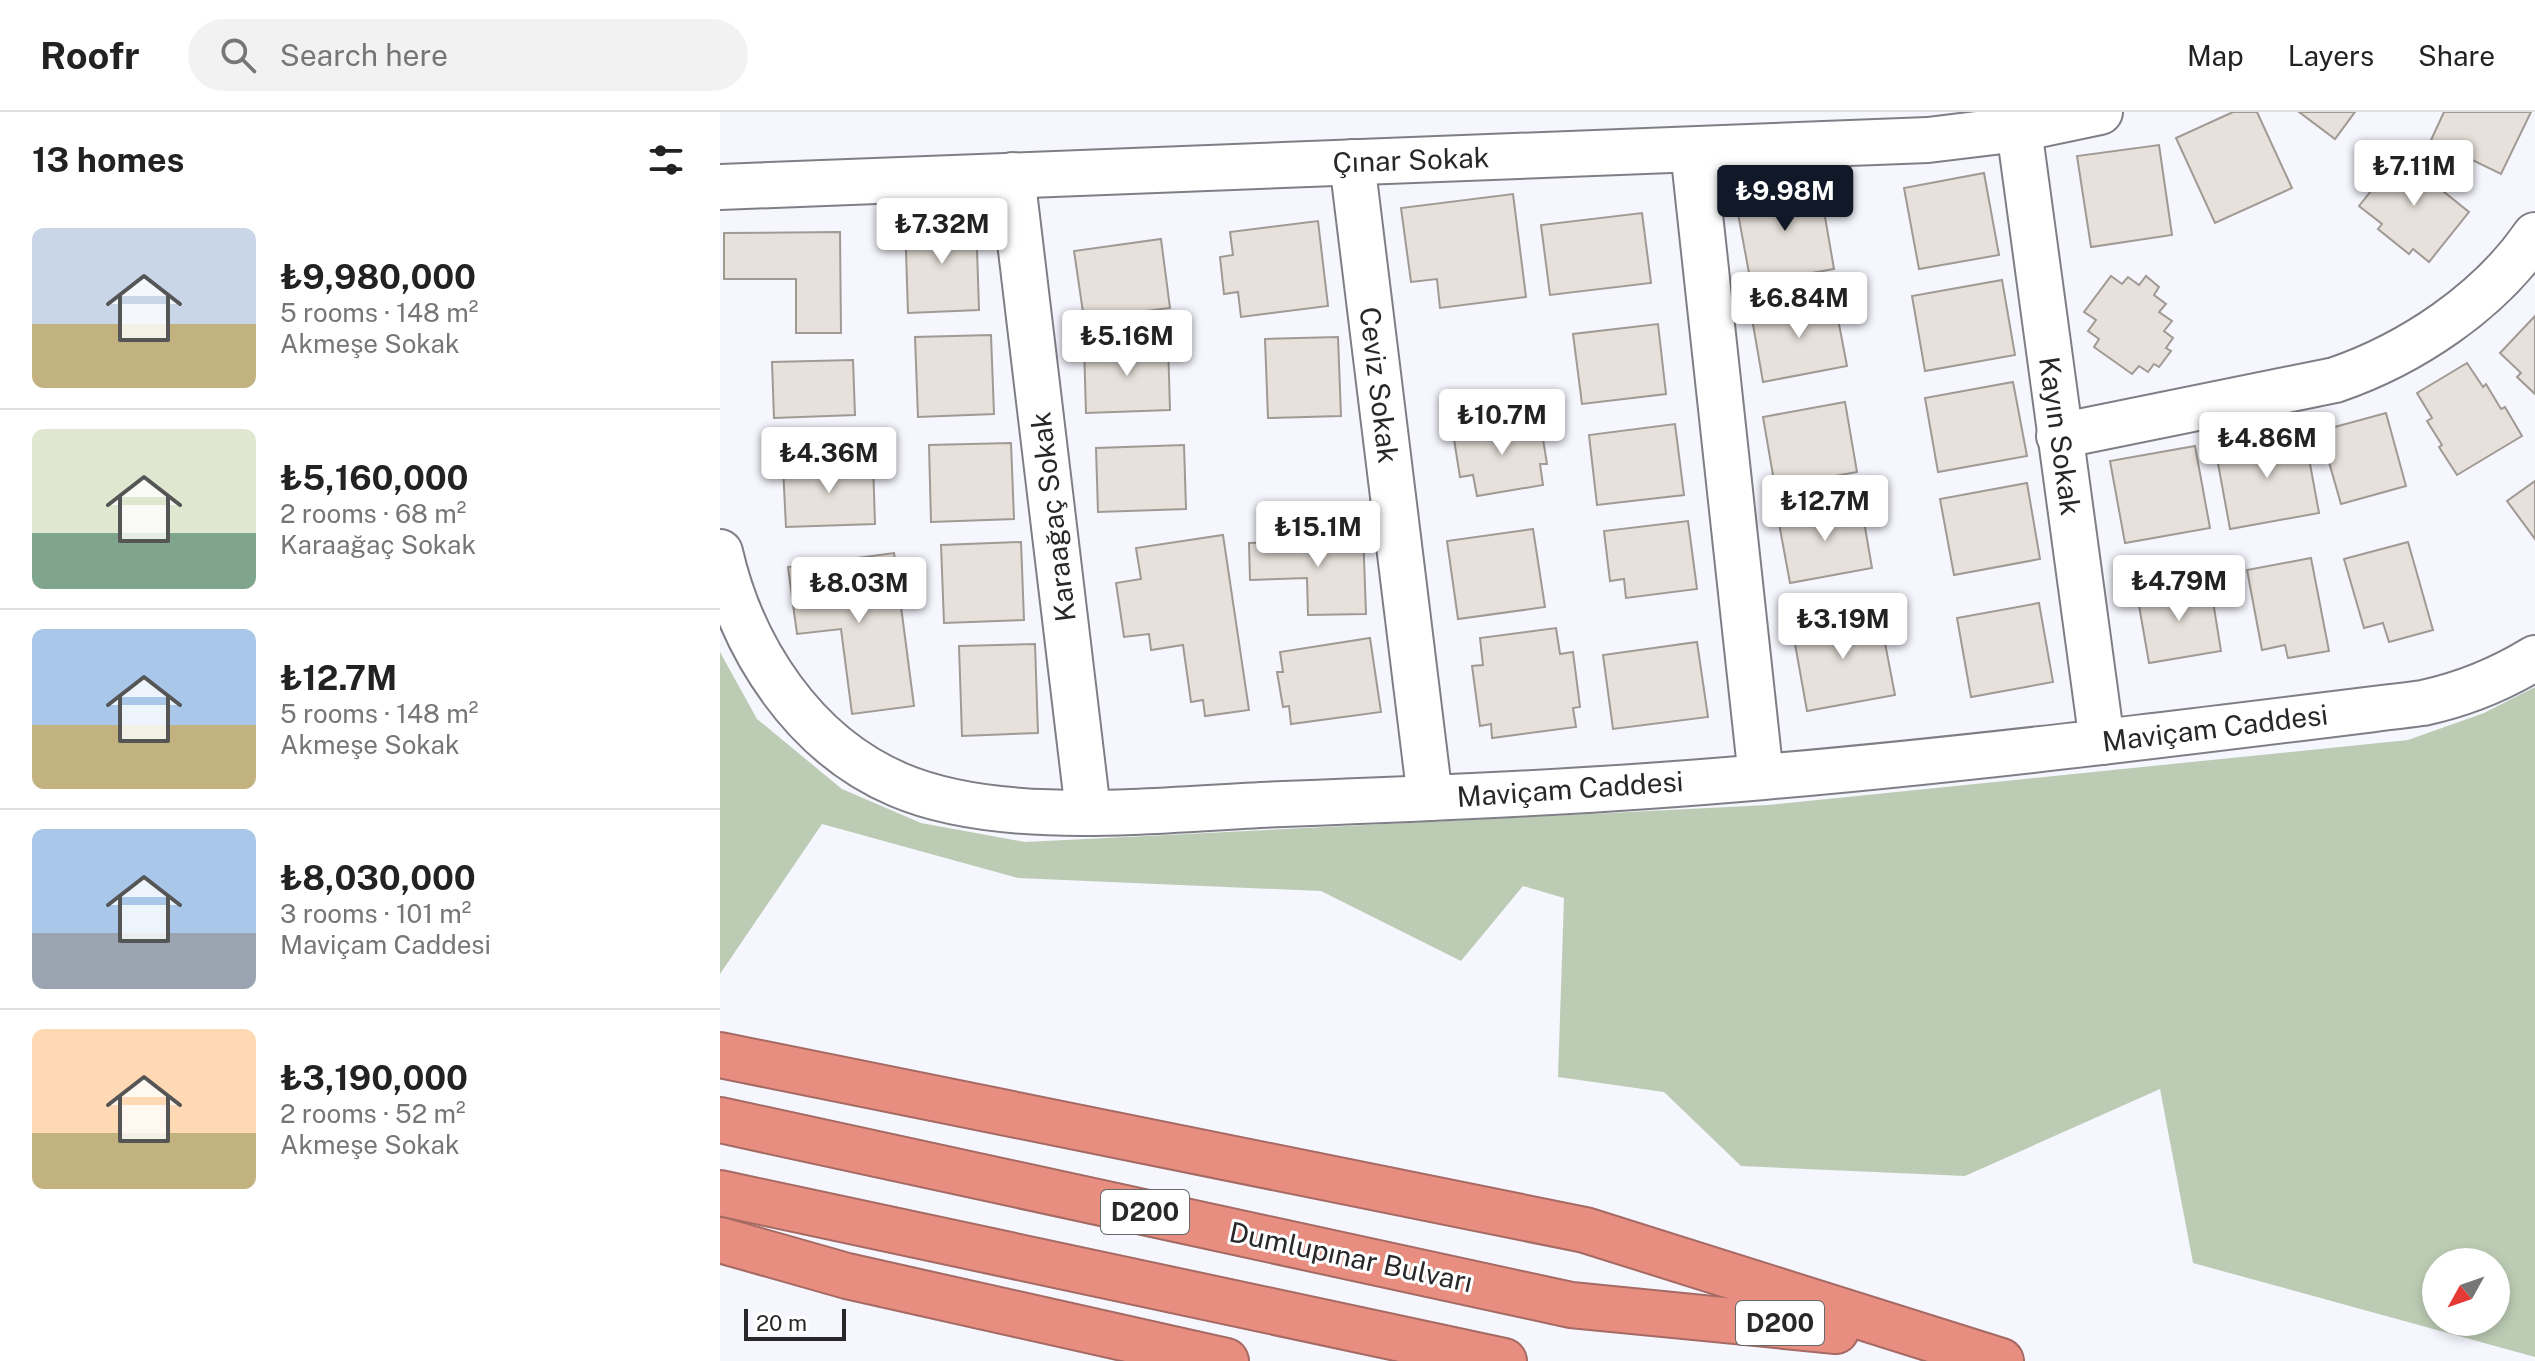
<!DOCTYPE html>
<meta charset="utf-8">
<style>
body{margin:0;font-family:"Public Sans",sans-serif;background:#f2f2f2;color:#222;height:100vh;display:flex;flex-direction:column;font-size:30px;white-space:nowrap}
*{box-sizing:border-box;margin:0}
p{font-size:26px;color:#767676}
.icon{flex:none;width:44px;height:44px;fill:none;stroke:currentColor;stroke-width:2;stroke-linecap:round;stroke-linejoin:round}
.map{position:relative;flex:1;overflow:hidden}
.drawer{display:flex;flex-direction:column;background:#fff;width:720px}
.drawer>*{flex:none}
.needle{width:52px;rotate:230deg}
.fabs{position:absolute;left:1702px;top:1136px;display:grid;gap:16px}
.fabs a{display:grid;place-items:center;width:88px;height:88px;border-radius:50%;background:#fff;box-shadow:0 4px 12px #0003;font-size:40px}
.scale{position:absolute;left:24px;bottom:20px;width:102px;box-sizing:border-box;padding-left:8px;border:4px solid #28282b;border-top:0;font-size:22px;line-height:28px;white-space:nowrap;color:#28282b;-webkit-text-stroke:6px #fff;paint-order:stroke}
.price{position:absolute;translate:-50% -68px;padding:0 18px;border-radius:8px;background:#fff;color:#222;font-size:26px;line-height:52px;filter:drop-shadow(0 2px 4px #0008)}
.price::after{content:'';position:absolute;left:50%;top:48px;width:24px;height:18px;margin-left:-12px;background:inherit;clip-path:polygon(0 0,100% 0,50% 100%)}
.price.current{background:#111827;color:#fff}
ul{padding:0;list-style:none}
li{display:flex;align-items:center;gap:24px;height:200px;padding:0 32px}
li+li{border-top:2px solid #e0e0e0}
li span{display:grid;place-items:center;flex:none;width:224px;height:160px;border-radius:12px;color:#555}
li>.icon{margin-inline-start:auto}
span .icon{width:96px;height:96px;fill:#fffc;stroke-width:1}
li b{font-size:34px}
h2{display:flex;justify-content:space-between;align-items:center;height:96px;padding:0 32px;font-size:34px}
header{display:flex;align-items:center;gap:48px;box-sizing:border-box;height:112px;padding:0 40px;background:#fff;border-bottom:2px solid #e0e0e0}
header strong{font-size:38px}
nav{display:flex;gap:44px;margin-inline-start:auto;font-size:28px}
.search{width:560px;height:72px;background:#f2f2f2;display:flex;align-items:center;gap:20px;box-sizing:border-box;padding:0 28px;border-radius:44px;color:#767676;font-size:30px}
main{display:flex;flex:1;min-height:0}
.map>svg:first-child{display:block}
.green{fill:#bcccb4;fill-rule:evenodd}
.building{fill:#e8e1db;stroke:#a09994;stroke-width:2}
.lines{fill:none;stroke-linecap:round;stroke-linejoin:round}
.minor-casing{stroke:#7f7e86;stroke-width:48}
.highway-casing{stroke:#a56a63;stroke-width:48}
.minor{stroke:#fff;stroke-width:44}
.highway{stroke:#e88e81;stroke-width:44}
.labels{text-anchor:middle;stroke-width:6;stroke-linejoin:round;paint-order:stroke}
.shield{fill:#fff;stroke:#68686b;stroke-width:2}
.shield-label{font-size:26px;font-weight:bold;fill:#28282b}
.street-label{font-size:28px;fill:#28282b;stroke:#fff}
</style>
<header>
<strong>Roofr</strong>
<div class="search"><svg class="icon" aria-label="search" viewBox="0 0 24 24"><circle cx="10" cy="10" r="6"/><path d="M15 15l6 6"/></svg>Search here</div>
<nav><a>Map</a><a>Layers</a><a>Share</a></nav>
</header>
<main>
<section class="drawer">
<h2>13 homes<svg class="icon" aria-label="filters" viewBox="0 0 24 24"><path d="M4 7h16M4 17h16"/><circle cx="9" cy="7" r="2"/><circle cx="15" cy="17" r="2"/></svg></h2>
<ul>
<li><span style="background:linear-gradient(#c9d6e8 60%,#c2b280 0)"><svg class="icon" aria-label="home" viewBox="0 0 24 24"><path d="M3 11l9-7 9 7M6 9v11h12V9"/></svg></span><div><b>₺9,980,000</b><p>5 rooms · 148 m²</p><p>Akmeşe Sokak</p></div></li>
<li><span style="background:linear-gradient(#dfe7d0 65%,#7fa58c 0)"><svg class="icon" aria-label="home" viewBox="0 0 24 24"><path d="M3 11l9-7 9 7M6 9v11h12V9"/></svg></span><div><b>₺5,160,000</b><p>2 rooms · 68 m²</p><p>Karaağaç Sokak</p></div></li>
<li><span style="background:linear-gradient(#a9c7e8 60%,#c2b280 0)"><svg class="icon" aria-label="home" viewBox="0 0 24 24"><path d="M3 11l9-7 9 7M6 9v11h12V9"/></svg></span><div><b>₺12.7M</b><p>5 rooms · 148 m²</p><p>Akmeşe Sokak</p></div></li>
<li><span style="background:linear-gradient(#a9c7e8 65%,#9aa5b1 0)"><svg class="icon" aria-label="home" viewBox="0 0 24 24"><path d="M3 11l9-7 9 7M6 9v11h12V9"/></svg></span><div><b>₺8,030,000</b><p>3 rooms · 101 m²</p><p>Maviçam Caddesi</p></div></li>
<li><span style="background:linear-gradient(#ffd9b3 65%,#c2b280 0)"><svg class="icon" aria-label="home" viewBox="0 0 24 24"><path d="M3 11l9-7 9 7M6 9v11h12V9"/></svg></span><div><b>₺3,190,000</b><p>2 rooms · 52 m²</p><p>Akmeşe Sokak</p></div></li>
</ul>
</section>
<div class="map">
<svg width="1815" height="1249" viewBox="0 0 1815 1249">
<rect width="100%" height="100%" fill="#f6f6fe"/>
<path class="green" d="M0,540L37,607L122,677L201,711L305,730L1048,693L1688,628L1764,601L1815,575V1245L1473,1151L1440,977L1245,1064L1021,1054L944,980L838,965L844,786L803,774L741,849L601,779L298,766L102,712L0,862ZM1776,1150V1210H1716V1150Z"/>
<g class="building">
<path d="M1513,0H1537L1572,76L1495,111L1456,26Z"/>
<path d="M1579,0H1635L1615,27Z"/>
<path d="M1724,0H1811L1781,62L1711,28Z"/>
<path d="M1439,33L1452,123L1371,135L1357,44Z"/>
<path d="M1690,41L1719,64L1713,71L1749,100L1709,150L1693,137L1689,142L1658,117L1662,112L1639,94L1679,44L1685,48Z"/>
<path d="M1264,61L1279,143L1199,157L1184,76Z"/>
<path d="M1099,70L1114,157L1031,172L1015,85Z"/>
<path d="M793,82L806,185L720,196L717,167L691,170L681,96Z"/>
<path d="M922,101L931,171L830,183L821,113Z"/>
<path d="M256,107L259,198L188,201L185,109Z"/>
<path d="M598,109L608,194L521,205L518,180L504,182L500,145L513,143L510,120Z"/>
<path d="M120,120L121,221H76V167H4V121Z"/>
<path d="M441,127L450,196L364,207L354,139Z"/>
<path d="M1391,164L1402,172L1408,165L1419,173L1426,164L1439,175L1434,183L1446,192L1439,200L1452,209L1444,219L1453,226L1446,236L1451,239L1439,255L1434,252L1428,260L1419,254L1412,262L1374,235L1379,227L1368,219L1376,208L1364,200Z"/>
<path d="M1282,168L1295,243L1205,259L1192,184Z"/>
<path d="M1114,186L1127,254L1043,270L1031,201Z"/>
<path d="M1815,204V282L1797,265L1801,261L1780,241Z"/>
<path d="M938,212L946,282L862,292L853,222Z"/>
<path d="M271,223L274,302L198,305L195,225Z"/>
<path d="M618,225L621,304L548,306L545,227Z"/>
<path d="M448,231L450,298L366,301L364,234Z"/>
<path d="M133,248L135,303L54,306L52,250Z"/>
<path d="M1747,251L1763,275L1766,272L1781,297L1785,295L1802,324L1737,363L1719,335L1722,333L1707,309L1712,306L1697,281Z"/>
<path d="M1293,270L1307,344L1218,360L1205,286Z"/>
<path d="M1125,290L1137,360L1055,375L1043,305Z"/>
<path d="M1666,301L1686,374L1621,392L1600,319Z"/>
<path d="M820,308L827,352H820L823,373L757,384L753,363L740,365L733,321Z"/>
<path d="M955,312L964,383L877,393L869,323Z"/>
<path d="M1584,319L1599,401L1510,417L1495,335Z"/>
<path d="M291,331L294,407L211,410L209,333Z"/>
<path d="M464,333L466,397L378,400L376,336Z"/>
<path d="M1475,334L1490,416L1405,431L1390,349Z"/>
<path d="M153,351L155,412L66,415L63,355Z"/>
<path d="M1815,369V427L1787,389Z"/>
<path d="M1307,371L1320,447L1234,463L1220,387Z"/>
<path d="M1141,392L1152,456L1070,471L1058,406Z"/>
<path d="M968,409L977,477L906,486L904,467L890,469L884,419Z"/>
<path d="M813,417L825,495L738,507L727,429Z"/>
<path d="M643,419L646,502L588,503L587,466L530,468L529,431L586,429V421Z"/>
<path d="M503,423L529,598L485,604L483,588L471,590L463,533L431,538L429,522L404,525L396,471L421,467L416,436Z"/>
<path d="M301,430L304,508L224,511L221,433Z"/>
<path d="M1688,430L1713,518L1669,530L1663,511L1644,516L1624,447Z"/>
<path d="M174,441L194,594L132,602L121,517L77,522L68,455Z"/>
<path d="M1591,446L1609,539L1568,546L1565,533L1542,538L1527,458Z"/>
<path d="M1490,471L1501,539L1429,551L1417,482Z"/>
<path d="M1319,491L1333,570L1251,585L1237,506Z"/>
<path d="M1159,500L1175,583L1087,599L1072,515Z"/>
<path d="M836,516L840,542L853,540L860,595L853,596L856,615L772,626L771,612L760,614L752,554L763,553L760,526Z"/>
<path d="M650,526L661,600L571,612L569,594L563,595L557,560H563L560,540Z"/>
<path d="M977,530L988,605L893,617L883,543Z"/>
<path d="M315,532L318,621L242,624L239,534Z"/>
</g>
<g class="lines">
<defs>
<g id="minor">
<path d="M1299,17L1382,630"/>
<path d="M973,38L1041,665"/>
<path d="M632,50L710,686"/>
<path d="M292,63L368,699"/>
<path d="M0,75L1208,28L1299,17L1380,0"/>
<path d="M1339,324L1615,268C1691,242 1769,190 1815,123"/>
<path d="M0,440C22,537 84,633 179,673C285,718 449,696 563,692C723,686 884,679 1043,665C1263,646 1484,618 1703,591C1745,582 1779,568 1815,546"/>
</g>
<g id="highway">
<path d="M0,943L865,1118L1281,1249"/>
<path d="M0,1008L851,1193L1116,1219"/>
<path d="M0,1081L784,1249"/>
<path d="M0,1128L127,1164L506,1249"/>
</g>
</defs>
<use href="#minor" class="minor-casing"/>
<use href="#highway" class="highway-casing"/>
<use href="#minor" class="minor"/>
<use href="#highway" class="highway"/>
</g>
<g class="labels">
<g class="shield">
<rect x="381" y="1078" width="88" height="44" rx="6"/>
<rect x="1016" y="1189" width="88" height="44" rx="6"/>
</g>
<g class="shield-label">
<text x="425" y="1109">D200</text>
<text x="1060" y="1220">D200</text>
</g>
<g class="street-label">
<text transform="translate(691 48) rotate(-2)" y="10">Çınar Sokak</text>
<text transform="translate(659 273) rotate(83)" y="10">Ceviz Sokak</text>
<text transform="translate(1340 324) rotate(82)" y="10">Kayın Sokak</text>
<text transform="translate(333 405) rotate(-97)" y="10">Karaağaç Sokak</text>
<text transform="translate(1495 616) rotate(-7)" y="10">Maviçam Caddesi</text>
<text transform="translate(850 677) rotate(-4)" y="10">Maviçam Caddesi</text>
<text transform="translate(631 1145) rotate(12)" y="10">Dumlupınar Bulvarı</text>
</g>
</g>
</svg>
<div class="fabs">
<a><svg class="needle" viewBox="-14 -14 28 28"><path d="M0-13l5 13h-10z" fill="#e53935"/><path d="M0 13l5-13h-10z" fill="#767676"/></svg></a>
</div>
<div class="scale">20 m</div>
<b class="price" style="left:1694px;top:96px">₺7.11M</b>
<b class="price current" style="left:1065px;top:121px">₺9.98M</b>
<b class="price" style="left:222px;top:154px">₺7.32M</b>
<b class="price" style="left:1079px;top:228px">₺6.84M</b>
<b class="price" style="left:407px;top:266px">₺5.16M</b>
<b class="price" style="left:782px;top:345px">₺10.7M</b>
<b class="price" style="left:1547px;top:368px">₺4.86M</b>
<b class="price" style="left:109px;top:383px">₺4.36M</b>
<b class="price" style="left:1105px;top:431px">₺12.7M</b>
<b class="price" style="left:598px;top:457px">₺15.1M</b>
<b class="price" style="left:1459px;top:511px">₺4.79M</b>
<b class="price" style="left:139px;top:513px">₺8.03M</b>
<b class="price" style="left:1123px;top:549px">₺3.19M</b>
</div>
</main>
